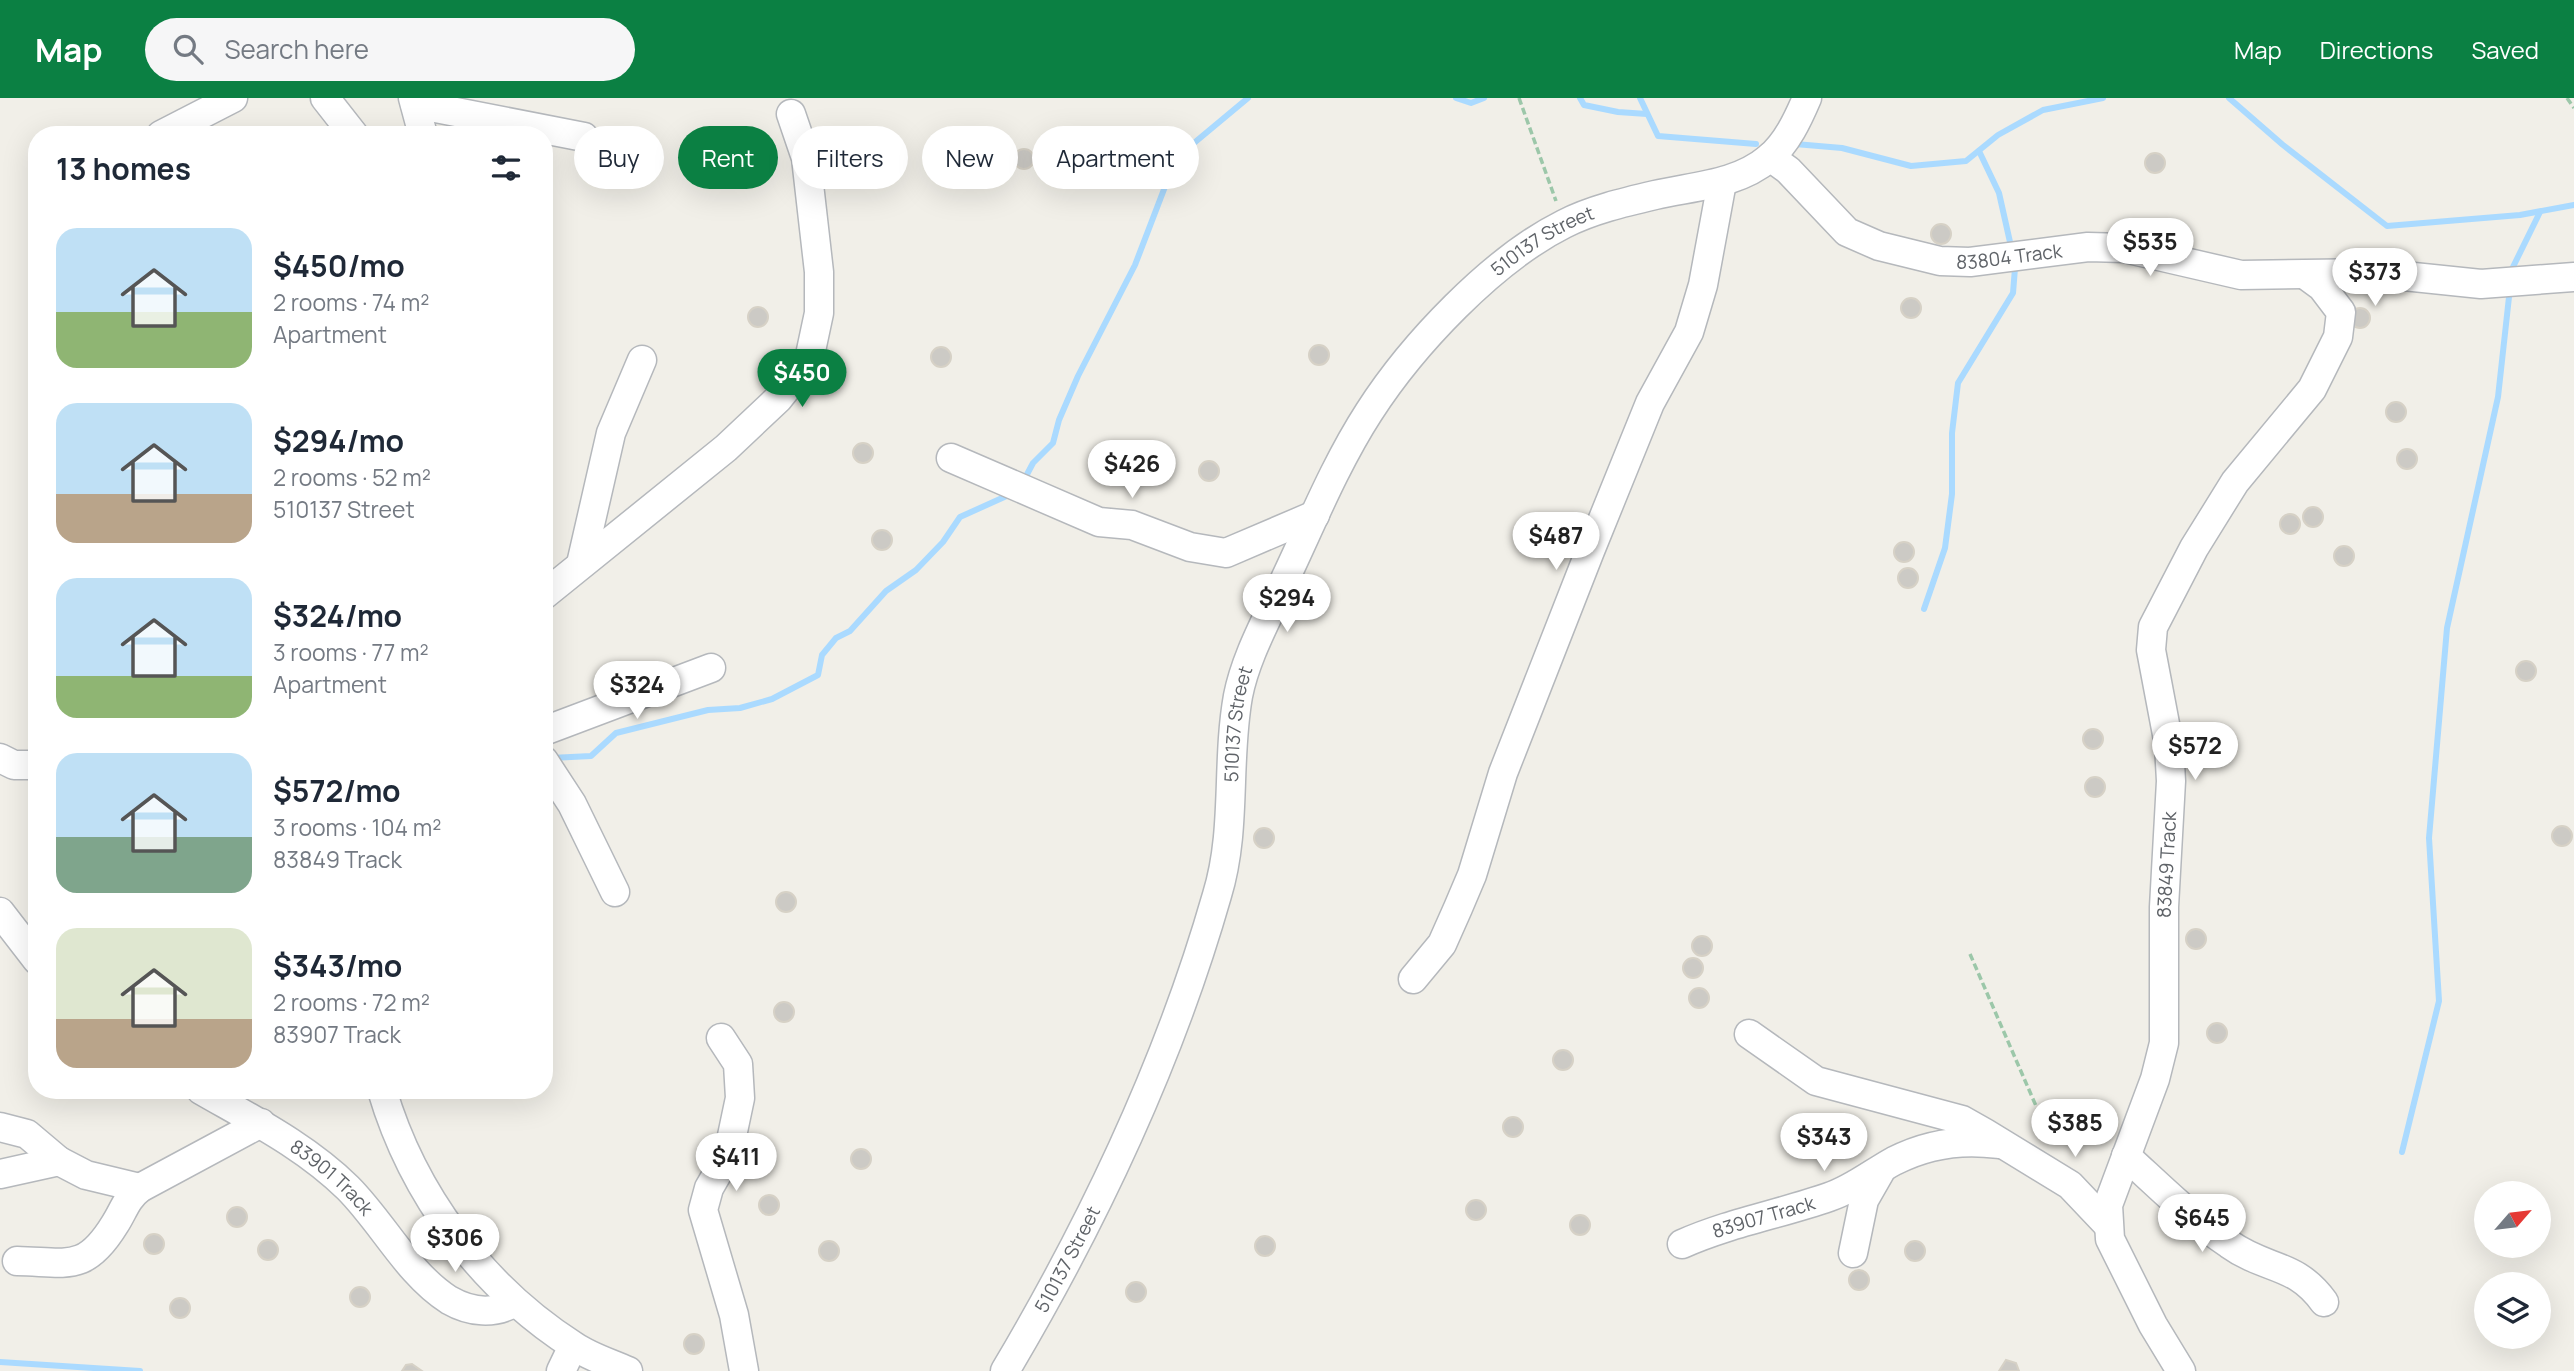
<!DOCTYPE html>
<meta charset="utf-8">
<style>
body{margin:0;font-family:Manrope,sans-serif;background:#f6f6f7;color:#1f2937;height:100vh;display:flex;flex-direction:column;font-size:26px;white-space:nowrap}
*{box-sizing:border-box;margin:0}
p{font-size:23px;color:#747a83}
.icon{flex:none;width:38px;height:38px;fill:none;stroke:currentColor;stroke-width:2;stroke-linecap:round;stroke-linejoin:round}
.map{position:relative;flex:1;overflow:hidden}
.drawer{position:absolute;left:28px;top:28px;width:525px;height:973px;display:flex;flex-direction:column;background:#fff;border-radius:28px;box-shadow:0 7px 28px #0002}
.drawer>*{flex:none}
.top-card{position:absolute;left:574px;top:28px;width:665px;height:63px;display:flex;gap:14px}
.needle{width:46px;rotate:62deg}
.buttons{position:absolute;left:2474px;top:1083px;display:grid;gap:14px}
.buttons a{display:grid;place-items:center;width:77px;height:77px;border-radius:50%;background:#fff;box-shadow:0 7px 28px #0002;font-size:35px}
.price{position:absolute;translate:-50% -60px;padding:0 16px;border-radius:24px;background:#fff;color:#222;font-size:23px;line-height:46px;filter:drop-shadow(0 2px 4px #0008)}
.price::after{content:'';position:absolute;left:50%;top:42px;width:21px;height:16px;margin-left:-10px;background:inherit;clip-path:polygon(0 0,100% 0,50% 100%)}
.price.on{background:#0b8043;color:#fff}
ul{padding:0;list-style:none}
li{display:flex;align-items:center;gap:21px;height:175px;padding:0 28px}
li span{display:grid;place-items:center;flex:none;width:196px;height:140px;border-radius:21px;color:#555}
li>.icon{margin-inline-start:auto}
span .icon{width:84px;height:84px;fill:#fffc;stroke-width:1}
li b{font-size:30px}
h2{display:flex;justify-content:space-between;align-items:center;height:84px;padding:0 28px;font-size:30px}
.pill{padding:0 24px;border-radius:32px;background:#fff;box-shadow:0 7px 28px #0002;font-size:24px;line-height:63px}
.pill.on{background:#0b8043;color:#fff}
header{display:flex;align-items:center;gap:42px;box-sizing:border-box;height:98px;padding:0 35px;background:#0b8043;color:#fff}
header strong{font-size:33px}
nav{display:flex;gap:38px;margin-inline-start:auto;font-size:24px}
.search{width:490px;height:63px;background:#f6f6f7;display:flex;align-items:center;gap:18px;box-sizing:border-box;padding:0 24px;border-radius:38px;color:#747a83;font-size:26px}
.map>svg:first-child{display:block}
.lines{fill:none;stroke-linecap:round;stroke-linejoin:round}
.stream{stroke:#aadaff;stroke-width:6}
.building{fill:#cccac5;stroke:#d6d1c6;stroke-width:2}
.minor-casing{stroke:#b5b8bc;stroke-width:31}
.path{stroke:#9cc7a9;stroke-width:3.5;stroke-dasharray:7 3.5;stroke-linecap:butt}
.minor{stroke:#fff;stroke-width:28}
.labels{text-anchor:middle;stroke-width:5;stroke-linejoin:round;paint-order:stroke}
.street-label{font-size:19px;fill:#5f6368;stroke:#fff}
</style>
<header>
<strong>Map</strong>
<div class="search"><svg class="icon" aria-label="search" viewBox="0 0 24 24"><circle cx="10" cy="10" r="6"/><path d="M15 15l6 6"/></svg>Search here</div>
<nav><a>Map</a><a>Directions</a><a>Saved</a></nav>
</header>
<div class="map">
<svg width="2574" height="1273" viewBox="0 0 2574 1273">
<rect width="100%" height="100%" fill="#f1efe8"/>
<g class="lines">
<g class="stream">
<path d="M1456,0L1471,5L1484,0"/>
<path d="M1580,0L1584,7L1618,14L1647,16"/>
<path d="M1640,0L1658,38L1756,46"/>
<path d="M2229,0L2283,47L2387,128L2520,117L2574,107"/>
<path d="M1795,46L1842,50L1911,68L1966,63L1998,37L2043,12L2103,0"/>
<path d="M1979,53L1999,95L2010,144"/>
<path d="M2512,171L2540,114"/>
<path d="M1024,382L1033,365L1053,345L1059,322L1078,278L1135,167L1176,60L1248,0"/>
<path d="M1924,511L1945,450L1952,396V335L1958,285L2013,195L2015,170"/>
<path d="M551,660L591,658L616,635L708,612L740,610L772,601L818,577L822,557L836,540L850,533L886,493L916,472L943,444L960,419L1011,396"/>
<path d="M2402,1054L2439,903L2429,740L2447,530L2498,299L2509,199"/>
<path d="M0,1264L140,1273"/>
</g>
</g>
<g class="building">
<circle cx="1024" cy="61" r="10"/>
<circle cx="2155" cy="65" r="10"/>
<circle cx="1941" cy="136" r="10"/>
<circle cx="1911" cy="210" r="10"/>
<circle cx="758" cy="219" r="10"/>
<circle cx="2360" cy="220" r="10"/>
<circle cx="1319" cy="257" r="10"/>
<circle cx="941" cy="259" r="10"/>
<circle cx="2396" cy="314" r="10"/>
<circle cx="863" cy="355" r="10"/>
<circle cx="2407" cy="361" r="10"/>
<circle cx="1209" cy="373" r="10"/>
<circle cx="1111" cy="377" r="10"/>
<circle cx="2313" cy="419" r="10"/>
<circle cx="2290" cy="426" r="10"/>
<circle cx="882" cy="442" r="10"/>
<circle cx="1904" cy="454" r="10"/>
<circle cx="2344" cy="458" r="10"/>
<circle cx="1908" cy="480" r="10"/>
<circle cx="2526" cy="573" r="10"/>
<circle cx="2093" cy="641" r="10"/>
<circle cx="2095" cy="689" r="10"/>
<circle cx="2562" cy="738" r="10"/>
<circle cx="1264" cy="740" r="10"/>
<circle cx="786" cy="804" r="10"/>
<circle cx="2196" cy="841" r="10"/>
<circle cx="1702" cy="848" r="10"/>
<circle cx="1693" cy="870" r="10"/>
<circle cx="1699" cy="900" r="10"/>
<circle cx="784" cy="914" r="10"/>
<circle cx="2217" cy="935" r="10"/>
<circle cx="1563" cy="962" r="10"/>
<circle cx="1513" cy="1029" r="10"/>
<circle cx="861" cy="1061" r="10"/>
<circle cx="769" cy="1107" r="10"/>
<circle cx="1476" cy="1112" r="10"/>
<circle cx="237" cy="1119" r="10"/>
<circle cx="1580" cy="1127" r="10"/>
<circle cx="154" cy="1146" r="10"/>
<circle cx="1265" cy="1148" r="10"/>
<circle cx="268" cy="1152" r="10"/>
<circle cx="829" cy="1153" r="10"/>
<circle cx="1915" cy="1153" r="10"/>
<circle cx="1859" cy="1182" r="10"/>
<circle cx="1136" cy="1194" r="10"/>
<circle cx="360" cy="1199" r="10"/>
<circle cx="180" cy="1210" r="10"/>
<circle cx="694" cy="1246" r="10"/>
<path d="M2006,1262L2016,1265L2019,1273H1999Z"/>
<path d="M412,1266L422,1273H402L406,1267Z"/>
</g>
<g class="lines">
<defs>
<g id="minor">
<path d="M325,0L354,37"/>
<path d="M413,0L423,37"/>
<path d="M415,6L584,39"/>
<path d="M161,37L233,0"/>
<path id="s1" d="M1770,59L1788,72L1847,134L1879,148L1940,163L1970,164L2088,149L2124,150L2241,177L2375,175L2481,186L2574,179"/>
<path d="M951,360L1099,424L1132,427L1190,449L1226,455L1315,417"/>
<path d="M581,466L611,335L642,262"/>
<path d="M544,497L726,350L778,301L809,262L819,215V174L806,60L791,16"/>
<path d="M544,633L711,570"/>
<path d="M0,660L14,667H37"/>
<path d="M544,663L572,706L615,794"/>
<path d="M0,814L37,862"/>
<path d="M1413,881L1442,846L1458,810L1472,777L1503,675L1590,453L1650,305L1689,234L1703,187L1722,84"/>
<path d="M1749,936L1816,983L1962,1022L1985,1035L2070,1087L2107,1126"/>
<path d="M721,940L738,966L740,1000L728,1057L709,1090L703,1112L734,1217L744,1273"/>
<path id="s2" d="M201,992C253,1022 305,1048 348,1090C383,1125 408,1176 449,1202C470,1214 494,1217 515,1204"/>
<path d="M382,992C413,1097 482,1189 574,1248C590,1259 610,1265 628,1273"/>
<path d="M0,1029L27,1036L59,1063"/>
<path d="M2126,1058C2159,1088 2192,1121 2229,1146C2267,1173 2295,1164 2324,1204"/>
<path d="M0,1076L59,1063L86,1077L140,1090"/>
<path id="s3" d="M1682,1146C1729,1125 1780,1116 1829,1099C1853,1091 1872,1075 1894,1063C1927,1046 1962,1041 1998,1046"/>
<path d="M1853,1155L1864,1102L1880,1074"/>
<path d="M17,1163C68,1164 85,1175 115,1126C124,1112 126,1101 140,1090L261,1025"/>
<path d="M561,1273L573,1248"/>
<path id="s4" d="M1005,1273C1094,1123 1169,965 1217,797C1237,732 1226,665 1238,598C1246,557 1269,518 1286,479C1312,424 1336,365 1369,314C1412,247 1492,162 1564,126C1591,112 1625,104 1655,97C1694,88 1737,87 1769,60C1787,45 1798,21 1807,0"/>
<path id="s5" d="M2181,1273L2153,1227L2110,1141L2108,1107L2155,981L2164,945V809L2171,683L2169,647L2151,552L2153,529L2194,450L2235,384L2312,291L2338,239L2341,214L2322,189L2307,178"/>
</g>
</defs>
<use href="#minor" class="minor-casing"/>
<g class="path">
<path d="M1519,0L1556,103"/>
<path d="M2567,0L2574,10"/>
<path d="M1970,856L2053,1047"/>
</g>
<use href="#minor" class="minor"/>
</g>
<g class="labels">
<g class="street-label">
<text dy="7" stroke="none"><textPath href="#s4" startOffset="1283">510137 Street</textPath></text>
<text dy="7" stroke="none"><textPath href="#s1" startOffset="275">83804 Track</textPath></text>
<text dy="7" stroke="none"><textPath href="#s4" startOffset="695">510137 Street</textPath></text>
<text dy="7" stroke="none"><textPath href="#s5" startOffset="534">83849 Track</textPath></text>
<text dy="7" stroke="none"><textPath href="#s2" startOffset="158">83901 Track</textPath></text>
<text dy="7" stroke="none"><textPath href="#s3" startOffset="86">83907 Track</textPath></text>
<text dy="7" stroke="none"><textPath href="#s4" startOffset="128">510137 Street</textPath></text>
</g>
</g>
</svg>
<div class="buttons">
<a><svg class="needle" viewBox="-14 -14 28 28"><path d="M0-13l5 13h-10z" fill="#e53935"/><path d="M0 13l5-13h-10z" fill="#747a83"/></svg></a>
<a><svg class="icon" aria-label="layers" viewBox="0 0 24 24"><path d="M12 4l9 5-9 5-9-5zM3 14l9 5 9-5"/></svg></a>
</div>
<b class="price" style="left:2150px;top:180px">$535</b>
<b class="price" style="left:2375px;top:210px">$373</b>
<b class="price on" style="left:802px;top:311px">$450</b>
<b class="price" style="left:1132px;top:402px">$426</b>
<b class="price" style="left:1556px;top:474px">$487</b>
<b class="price" style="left:1287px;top:536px">$294</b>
<b class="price" style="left:637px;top:623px">$324</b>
<b class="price" style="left:2195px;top:684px">$572</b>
<b class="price" style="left:2075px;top:1061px">$385</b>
<b class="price" style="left:1824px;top:1075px">$343</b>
<b class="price" style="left:736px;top:1095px">$411</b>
<b class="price" style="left:2202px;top:1156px">$645</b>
<b class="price" style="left:455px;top:1176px">$306</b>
<div class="top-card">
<a class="pill">Buy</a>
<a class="pill on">Rent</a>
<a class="pill">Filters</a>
<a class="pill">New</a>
<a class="pill">Apartment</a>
</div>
<section class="drawer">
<h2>13 homes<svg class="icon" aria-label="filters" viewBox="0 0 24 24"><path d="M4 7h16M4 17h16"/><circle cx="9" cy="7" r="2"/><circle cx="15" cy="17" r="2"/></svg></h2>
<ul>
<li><span style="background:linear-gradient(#bfe0f5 60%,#8fb573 0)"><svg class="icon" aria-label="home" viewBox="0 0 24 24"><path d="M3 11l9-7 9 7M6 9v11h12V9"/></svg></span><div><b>$450/mo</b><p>2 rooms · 74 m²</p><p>Apartment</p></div></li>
<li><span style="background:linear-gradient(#bfe0f5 65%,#b9a48a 0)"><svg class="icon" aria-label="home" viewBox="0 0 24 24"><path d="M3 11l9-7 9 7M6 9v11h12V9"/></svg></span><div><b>$294/mo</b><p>2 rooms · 52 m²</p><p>510137 Street</p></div></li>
<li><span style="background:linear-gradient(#bfe0f5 70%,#8fb573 0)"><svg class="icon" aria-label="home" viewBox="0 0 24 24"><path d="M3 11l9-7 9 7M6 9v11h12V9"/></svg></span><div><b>$324/mo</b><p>3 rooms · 77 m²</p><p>Apartment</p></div></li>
<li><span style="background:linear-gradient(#bfe0f5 60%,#7fa58c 0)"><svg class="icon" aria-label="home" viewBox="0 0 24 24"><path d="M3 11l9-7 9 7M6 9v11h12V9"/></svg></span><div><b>$572/mo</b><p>3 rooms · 104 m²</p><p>83849 Track</p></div></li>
<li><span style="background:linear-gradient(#dfe7d0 65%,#b9a48a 0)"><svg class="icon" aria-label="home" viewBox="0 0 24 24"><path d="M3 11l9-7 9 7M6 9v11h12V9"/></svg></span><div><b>$343/mo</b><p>2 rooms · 72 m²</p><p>83907 Track</p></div></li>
</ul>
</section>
</div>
